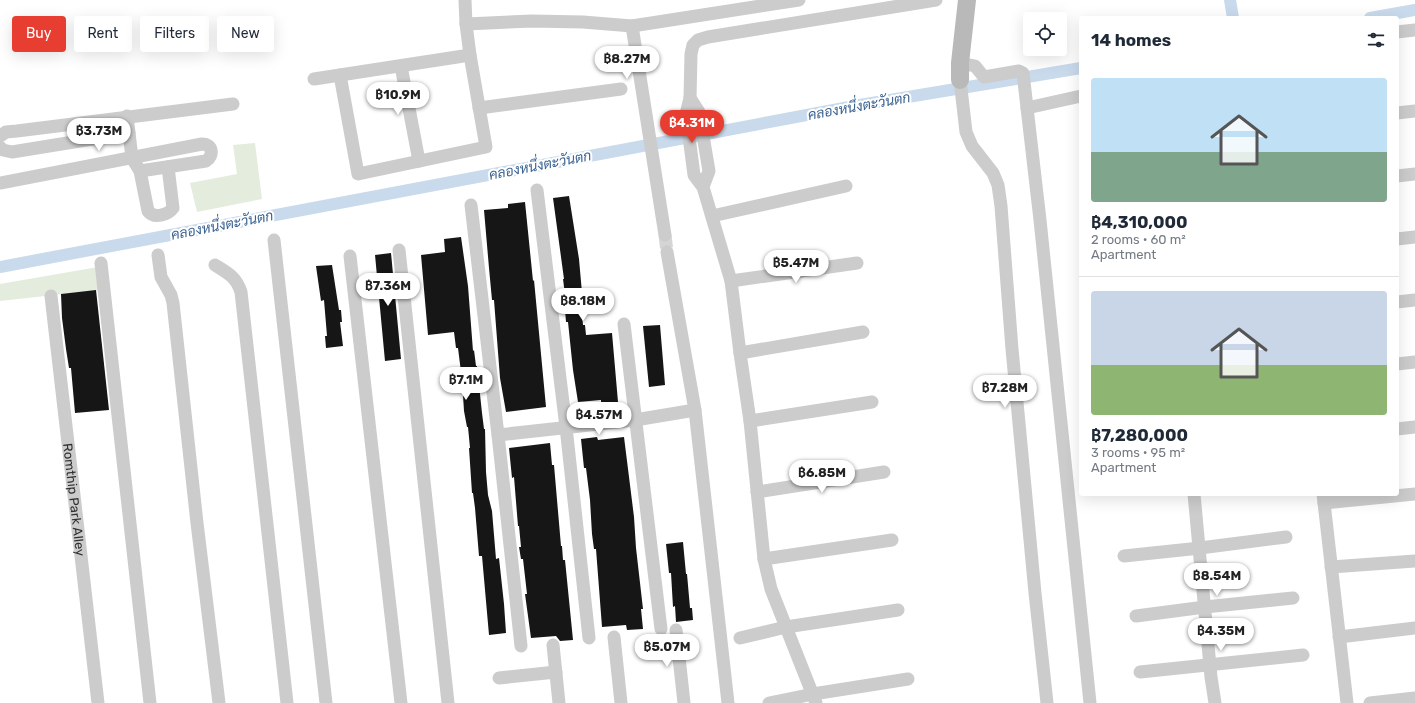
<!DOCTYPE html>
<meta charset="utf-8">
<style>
body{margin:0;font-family:Rubik,Sarabun,sans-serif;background:#f6f6f7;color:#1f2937;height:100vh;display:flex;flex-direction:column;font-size:15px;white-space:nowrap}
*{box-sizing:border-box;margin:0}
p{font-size:13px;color:#747a83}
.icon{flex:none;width:22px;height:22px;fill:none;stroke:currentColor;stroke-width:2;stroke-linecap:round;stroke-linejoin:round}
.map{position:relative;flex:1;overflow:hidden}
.details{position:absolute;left:1079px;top:16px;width:320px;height:480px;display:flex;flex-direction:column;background:#fff;border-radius:4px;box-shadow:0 4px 16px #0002}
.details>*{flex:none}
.hud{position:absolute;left:12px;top:16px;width:380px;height:36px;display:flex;gap:8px}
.buttons{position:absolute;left:1023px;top:12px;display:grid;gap:8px}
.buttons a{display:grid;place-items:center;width:44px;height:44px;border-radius:4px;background:#fff;box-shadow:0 4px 16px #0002;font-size:20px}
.price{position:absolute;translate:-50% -34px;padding:0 9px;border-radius:14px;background:#fff;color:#222;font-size:13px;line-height:26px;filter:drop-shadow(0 1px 2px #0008)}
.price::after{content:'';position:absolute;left:50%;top:24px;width:12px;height:9px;margin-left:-6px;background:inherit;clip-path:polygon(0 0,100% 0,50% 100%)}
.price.active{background:#e73e31;color:#fff}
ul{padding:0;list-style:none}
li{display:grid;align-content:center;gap:8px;height:212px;padding:0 12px}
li+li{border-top:1px solid #e0e1e3}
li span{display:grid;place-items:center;height:124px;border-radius:4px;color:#555}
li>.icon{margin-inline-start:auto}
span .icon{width:72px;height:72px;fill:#fffc;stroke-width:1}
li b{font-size:17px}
h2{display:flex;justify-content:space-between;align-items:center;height:48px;padding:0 12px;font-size:17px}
.chip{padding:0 14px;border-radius:4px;background:#fff;box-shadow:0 4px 16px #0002;font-size:14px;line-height:36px}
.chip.active{background:#e73e31;color:#fff}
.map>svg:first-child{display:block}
.green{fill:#e3ecdd}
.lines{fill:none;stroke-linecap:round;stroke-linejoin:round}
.canal{stroke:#c9daec;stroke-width:12}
.building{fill:#161616}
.street-tunnel{stroke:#d5d5d5;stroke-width:13;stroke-dasharray:13 6;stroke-linecap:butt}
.street{stroke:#ccc;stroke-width:13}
.secondary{stroke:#b9b9b9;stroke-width:18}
.labels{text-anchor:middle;stroke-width:4;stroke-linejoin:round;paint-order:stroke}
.street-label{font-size:13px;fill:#2f2f2f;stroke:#fff}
.water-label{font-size:14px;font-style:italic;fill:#3c6492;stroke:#fff}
</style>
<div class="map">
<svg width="1415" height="703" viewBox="0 0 1415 703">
<rect width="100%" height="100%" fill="#fff"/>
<g class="green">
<path d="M255,143L262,199L197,212L190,183L237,174L233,145Z"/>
<path d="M98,267L100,290L0,301V284Z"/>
</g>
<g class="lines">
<g class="canal">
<path d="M1230,0L1233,18"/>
<path d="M1370,18L1415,10"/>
<path d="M0,267L860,105L1081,68"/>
</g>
</g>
<g class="building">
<path d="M569,196L579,259L583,304H581L583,325H585L586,335L612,333L618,402L601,404V400L578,402L573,370L568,322H566L565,310H567L563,279H564L553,198Z"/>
<path d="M525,202L533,281L534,280L546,407L506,412L500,378L494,300H492L489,268L484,210L508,208V204Z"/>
<path d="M461,237L468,286L473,351L474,350L476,366H477L482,413L484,429H485L486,472L488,495L492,511L496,559L499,558L504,604L506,633L489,635L482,556H479L475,508L473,493H472L469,448H470L468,427H467L464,411L462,380L458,348H456L454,332L428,335L421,255L445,252L444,239Z"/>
<path d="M391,253L401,359L385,361L375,255Z"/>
<path d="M332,265L339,310H341L342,322H340L343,346L326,348L325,336H327L324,300L321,301L316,266Z"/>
<path d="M96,290L109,410L75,413L71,368H69L66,349L62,318L61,294Z"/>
<path d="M660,325L665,385L649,387L643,326Z"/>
<path d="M597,437L598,440L624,437L634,517L636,548L643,609H641L643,629L627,630L626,625L602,627L596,549H594L592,534L590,500L586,468H584L581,439Z"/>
<path d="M550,443L552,465H554L561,546H562L563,560H565L573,640L560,641L556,636L531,638L525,594H527L523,559H521L519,547H521L519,526H518L514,477L512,478L509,448Z"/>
<path d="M683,542L686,574H687L690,608H692L693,620L676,622L675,606L673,607L671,573H669L666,544Z"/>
</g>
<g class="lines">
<path class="street-tunnel" d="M665,235L667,252"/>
<g class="street">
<path d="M466,24L532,21L583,22L632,26L799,0"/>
<path d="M632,26L665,235"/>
<path d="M1397,32L1415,30"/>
<path d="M960,63L975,66L984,77L1019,71L1023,73L1040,220L1090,703"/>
<path d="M401,66L419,161"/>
<path d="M340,75L358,174L486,147L470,55"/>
<path d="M314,79L470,55L466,24L465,0"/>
<path d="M960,80L966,132L972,146L993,173L998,185L1001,206L1012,349L1035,593L1047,703"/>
<path d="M690,98L699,112L709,171L703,187"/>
<path d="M479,108L621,89"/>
<path d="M1027,108L1081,96"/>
<path d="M1397,113L1415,111"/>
<path d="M127,116L132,158L140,171L148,211C154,219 168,215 173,208L168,167"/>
<path d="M0,136L6,132L17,131L233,104"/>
<path d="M0,147L3,150L12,152L129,133"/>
<path d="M1397,176L1415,174"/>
<path d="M0,183L202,144C213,144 214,156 206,161L140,171"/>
<path d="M537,190L566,427L589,638"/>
<path d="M471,205L498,435L521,646"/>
<path d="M712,216L846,186"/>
<path d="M1397,239L1415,237"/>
<path d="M274,240L326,703"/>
<path d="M399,250L448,703"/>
<path d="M667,252L695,410L728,703"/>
<path d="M158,255L161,277L171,295L173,303L197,523L219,703"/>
<path d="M350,256L401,703"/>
<path d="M101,263L150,703"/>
<path d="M215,265C228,273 236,277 241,292L287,703"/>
<path d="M731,281L857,263"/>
<path id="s1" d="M51,296L98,703"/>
<path d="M1397,302L1415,300"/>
<path d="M624,324L661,629"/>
<path d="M740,353L863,332"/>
<path d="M1397,364L1415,362"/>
<path d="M750,421L872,402"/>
<path d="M1397,429L1415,427"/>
<path d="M498,435L635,420L695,410"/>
<path d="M757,492L884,472"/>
<path d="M1194,494L1211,677L1215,703"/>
<path d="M1323,494L1347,703"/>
<path d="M1324,503L1415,494"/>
<path d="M1124,556L1200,548L1286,537"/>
<path d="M764,559L892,540"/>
<path d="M1331,567L1415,561"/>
<path d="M1136,616L1205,607L1293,598"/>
<path d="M676,630L684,703"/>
<path d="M614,637L621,703"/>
<path d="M1339,637L1415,628"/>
<path d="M740,638L786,627L898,610"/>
<path d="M553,645L559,703"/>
<path d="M1140,672L1303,655"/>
<path d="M499,678L556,672"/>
<path d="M769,703L813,694L908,679"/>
<path d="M816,703L771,589L764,559L750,421L740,353L731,281L703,187L694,175L686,114L690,98L691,54L693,45L698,40L708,37L936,0"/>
<path d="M1370,703L1415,698"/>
</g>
<path class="secondary" d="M960,80V63L967,0"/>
</g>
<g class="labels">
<g class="street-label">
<text dy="5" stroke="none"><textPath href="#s1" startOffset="205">Romthip Park Alley</textPath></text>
</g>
<g class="water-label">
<text transform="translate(859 106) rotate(-10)" y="5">คลองหนึ่งตะวันตก</text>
<text transform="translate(540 165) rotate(-11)" y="5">คลองหนึ่งตะวันตก</text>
<text transform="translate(222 225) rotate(-11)" y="5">คลองหนึ่งตะวันตก</text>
</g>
</g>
</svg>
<div class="buttons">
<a><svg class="icon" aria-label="locate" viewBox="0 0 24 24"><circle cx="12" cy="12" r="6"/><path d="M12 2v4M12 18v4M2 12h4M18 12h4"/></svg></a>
</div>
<b class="price" style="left:627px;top:80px">฿8.27M</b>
<b class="price" style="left:398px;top:116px">฿10.9M</b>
<b class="price active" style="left:692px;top:144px">฿4.31M</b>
<b class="price" style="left:99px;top:152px">฿3.73M</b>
<b class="price" style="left:796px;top:284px">฿5.47M</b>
<b class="price" style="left:388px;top:307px">฿7.36M</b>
<b class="price" style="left:583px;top:322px">฿8.18M</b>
<b class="price" style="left:466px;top:401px">฿7.1M</b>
<b class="price" style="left:1005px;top:409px">฿7.28M</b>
<b class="price" style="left:599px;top:436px">฿4.57M</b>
<b class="price" style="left:822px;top:494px">฿6.85M</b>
<b class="price" style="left:1217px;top:597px">฿8.54M</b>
<b class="price" style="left:1221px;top:652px">฿4.35M</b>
<b class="price" style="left:667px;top:668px">฿5.07M</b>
<div class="hud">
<a class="chip active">Buy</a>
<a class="chip">Rent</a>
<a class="chip">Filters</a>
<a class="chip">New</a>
</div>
<section class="details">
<h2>14 homes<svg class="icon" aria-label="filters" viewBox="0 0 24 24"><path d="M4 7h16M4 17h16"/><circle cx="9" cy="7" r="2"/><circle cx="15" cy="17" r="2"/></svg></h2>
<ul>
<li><span style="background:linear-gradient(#bfe0f5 60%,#7fa58c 0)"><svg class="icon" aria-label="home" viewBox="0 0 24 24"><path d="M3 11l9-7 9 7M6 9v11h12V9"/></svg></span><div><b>฿4,310,000</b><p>2 rooms · 60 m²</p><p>Apartment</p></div></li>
<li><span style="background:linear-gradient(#c9d6e8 60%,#8fb573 0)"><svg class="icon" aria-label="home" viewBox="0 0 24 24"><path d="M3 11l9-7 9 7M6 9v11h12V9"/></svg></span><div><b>฿7,280,000</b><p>3 rooms · 95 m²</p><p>Apartment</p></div></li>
</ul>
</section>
</div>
